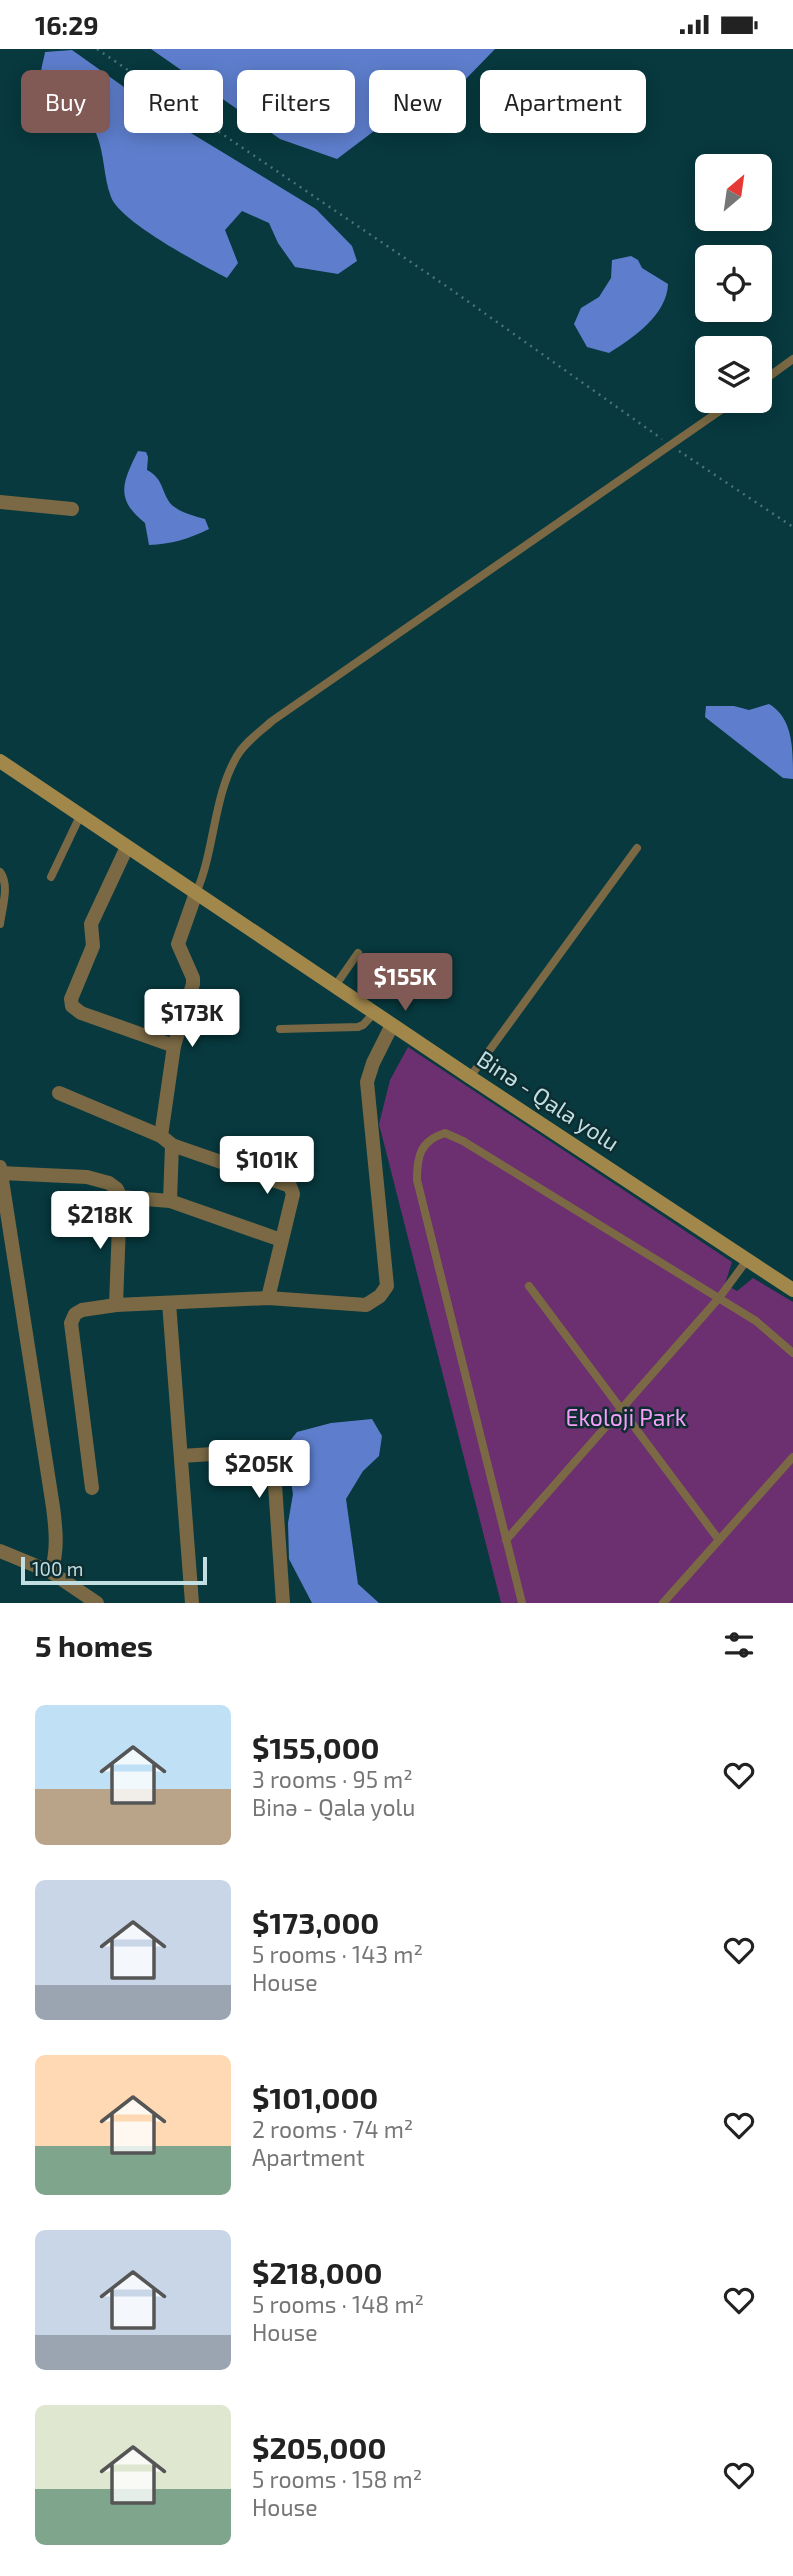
<!DOCTYPE html>
<meta charset="utf-8">
<style>
body{margin:0;font-family:"Exo 2",sans-serif;background:#f6f6f6;color:#222;height:100vh;display:flex;flex-direction:column;font-size:26px;white-space:nowrap}
*{box-sizing:border-box;margin:0}
p{font-size:23px;color:#767676}
.icon{flex:none;width:38px;height:38px;fill:none;stroke:currentColor;stroke-width:2;stroke-linecap:round;stroke-linejoin:round}
.map{position:relative;height:1554px;overflow:hidden}
.details{display:flex;flex-direction:column;background:#fff;flex:1}
.details>*{flex:none}
.hud{position:absolute;left:21px;top:21px;width:752px;height:63px;display:flex;gap:14px}
.needle{width:46px;rotate:29deg}
.buttons{position:absolute;left:695px;top:105px;display:grid;gap:14px}
.buttons a{display:grid;place-items:center;width:77px;height:77px;border-radius:10px;background:#fff;box-shadow:0 4px 18px #0003;font-size:35px}
.scale{position:absolute;left:21px;bottom:18px;width:186px;box-sizing:border-box;padding-left:7px;border:4px solid #c1dee2;border-top:0;font-size:19px;line-height:24px;white-space:nowrap;color:#c1dee2;-webkit-text-stroke:5px #0d2d31;paint-order:stroke}
.price{position:absolute;translate:-50% -60px;padding:0 16px;border-radius:7px;background:#fff;color:#222;font-size:23px;line-height:46px;filter:drop-shadow(0 2px 4px #0008)}
.price::after{content:'';position:absolute;left:50%;top:42px;width:21px;height:16px;margin-left:-10px;background:inherit;clip-path:polygon(0 0,100% 0,50% 100%)}
.price.current{background:#815955;color:#fff}
ul{padding:0;list-style:none}
li{display:flex;align-items:center;gap:21px;height:175px;padding:0 35px}
li span{display:grid;place-items:center;flex:none;width:196px;height:140px;border-radius:10px;color:#555}
li>.icon{margin-inline-start:auto}
span .icon{width:84px;height:84px;fill:#fffc;stroke-width:1}
li b{font-size:30px}
h2{display:flex;justify-content:space-between;align-items:center;height:84px;padding:0 35px;font-size:30px}
.chip{padding:0 24px;border-radius:10px;background:#fff;box-shadow:0 4px 18px #0003;font-size:24px;line-height:63px}
.chip.current{background:#815955;color:#fff}
.status{display:flex;justify-content:space-between;align-items:center;height:49px;padding:0 35px;background:#fff;direction:ltr}
.status svg{height:19px;fill:currentColor}
.map>svg:first-child{display:block}
.green{fill:#6c2f6f}
.water{fill:#5e7ecd}
.lines{fill:none;stroke-linecap:round;stroke-linejoin:round}
.path{stroke:#497479;stroke-width:2.5;stroke-dasharray:2 5;stroke-linecap:butt}
.service{stroke:#7a6944;stroke-width:8}
.minor{stroke:#7a6944;stroke-width:14}
.secondary{stroke:#a2874b;stroke-width:14}
.labels{text-anchor:middle;stroke-width:5;stroke-linejoin:round;paint-order:stroke}
.street-label{font-size:23px;fill:#c1dee2;stroke:#0d2d31}
.park-label{font-size:23px;fill:#f79ef9;stroke:#0d2d31}
</style>
<div class="status"><b>16:29</b><svg viewBox="0 0 49 12"><path d="M0 12V9h3v3zM5 12V6h3v6zM10 12V3h3v9zM15 12V0h3v12zM26 1h20v11H26zM47 4h2v5h-2z"/></svg></div>
<div class="map">
<svg width="793" height="1554" viewBox="0 0 793 1554">
<rect width="100%" height="100%" fill="#07393e"/>
<path class="green" d="M408,998L732,1213L725,1235L737,1242L753,1229L793,1253V1554H501L379,1075L390,1031Z"/>
<g class="water">
<path d="M151,0H495L461,35L390,70L337,110L280,90Z"/>
<path d="M72,1L176,75L316,160L352,197L357,212L338,225L295,218L278,194L269,174L242,162L225,181L238,214L227,229C202,216 120,173 111,148C103,127 105,105 96,84C70,73 41,58 41,25C41,18 44,10 45,3Z"/>
<path d="M631,207L638,211L642,219L668,235C667,266 633,289 609,304L587,298L574,275L581,259L599,248L611,229L612,211Z"/>
<path d="M138,402L146,403L148,408L147,421C165,430 161,446 173,457C182,464 194,467 205,470L209,480C189,490 171,495 149,496L145,474C115,450 122,434 138,402Z"/>
<path d="M769,655C793,669 793,699 793,730L783,729L705,668L706,657H734L749,661Z"/>
<path d="M372,1370L382,1387L379,1407L363,1422L346,1450L358,1535L379,1554H312L289,1510L288,1474L293,1445L285,1398L297,1383L331,1374Z"/>
</g>
<g class="lines">
<g class="path">
<path d="M97,0L449,239L662,390"/>
<path d="M679,402L793,478"/>
</g>
<g class="service">
<path d="M760,334L793,310"/>
<path d="M0,823C10,836 2,859 0,875"/>
<path d="M51,828L80,767"/>
<path d="M196,844C215,801 213,748 237,707C245,693 260,683 272,672L734,352"/>
<path d="M335,937L358,904"/>
<path d="M280,980L358,978L363,976L374,964"/>
<path d="M470,1028L637,799"/>
<path d="M529,1237L719,1491"/>
<path d="M506,1491L719,1249L747,1211"/>
<path d="M522,1554L417,1131C417,1107 420,1092 445,1084L463,1092L756,1272L793,1304"/>
<path d="M663,1554L793,1408"/>
</g>
<g class="minor">
<path d="M0,453L72,460"/>
<path d="M127,798L91,875L93,897L71,950L72,957L81,964L174,997"/>
<path d="M59,1044L161,1087"/>
<path d="M172,1096L290,1137L293,1145L268,1249"/>
<path d="M0,1118L53,1458C56,1481 58,1501 51,1523"/>
<path d="M0,1124L87,1128L109,1134L117,1140L120,1148L170,1152L281,1191"/>
<path d="M170,1152L172,1096L161,1087L174,997L193,935V929L178,895L196,844"/>
<path d="M169,1254L192,1554"/>
<path d="M116,1256L120,1148"/>
<path d="M181,1407L260,1402L270,1408L274,1421L283,1554"/>
<path d="M92,1439L71,1274L75,1265L82,1261L116,1256L268,1249L366,1256L380,1247L387,1237L367,1033L373,1014L392,976"/>
<path d="M0,1502L51,1523L97,1554"/>
</g>
<path class="secondary" d="M0,712L470,1028L793,1241"/>
</g>
<g class="labels">
<g class="street-label">
<text transform="translate(548 1052) rotate(33)" y="8">Binə - Qala yolu</text>
</g>
<g class="park-label">
<text x="626" y="1377">Ekoloji Park</text>
</g>
</g>
</svg>
<div class="buttons">
<a><svg class="needle" viewBox="-14 -14 28 28"><path d="M0-13l5 13h-10z" fill="#e53935"/><path d="M0 13l5-13h-10z" fill="#767676"/></svg></a>
<a><svg class="icon" aria-label="locate" viewBox="0 0 24 24"><circle cx="12" cy="12" r="6"/><path d="M12 2v4M12 18v4M2 12h4M18 12h4"/></svg></a>
<a><svg class="icon" aria-label="layers" viewBox="0 0 24 24"><path d="M12 4l9 5-9 5-9-5zM3 14l9 5 9-5"/></svg></a>
</div>
<div class="scale">100 m</div>
<b class="price current" style="left:405px;top:964px">$155K</b>
<b class="price" style="left:192px;top:1000px">$173K</b>
<b class="price" style="left:267px;top:1147px">$101K</b>
<b class="price" style="left:100px;top:1202px">$218K</b>
<b class="price" style="left:259px;top:1451px">$205K</b>
<div class="hud">
<a class="chip current">Buy</a>
<a class="chip">Rent</a>
<a class="chip">Filters</a>
<a class="chip">New</a>
<a class="chip">Apartment</a>
</div>
</div>
<section class="details">
<h2>5 homes<svg class="icon" aria-label="filters" viewBox="0 0 24 24"><path d="M4 7h16M4 17h16"/><circle cx="9" cy="7" r="2"/><circle cx="15" cy="17" r="2"/></svg></h2>
<ul>
<li><span style="background:linear-gradient(#bfe0f5 60%,#b9a48a 0)"><svg class="icon" aria-label="home" viewBox="0 0 24 24"><path d="M3 11l9-7 9 7M6 9v11h12V9"/></svg></span><div><b>$155,000</b><p>3 rooms · 95 m²</p><p>Binə - Qala yolu</p></div><svg class="icon" aria-label="heart" viewBox="0 0 24 24"><path d="M12 20l-8-8c-3-5 5-10 8-4 3-6 11-1 8 4z"/></svg></li>
<li><span style="background:linear-gradient(#c9d6e8 75%,#9aa5b1 0)"><svg class="icon" aria-label="home" viewBox="0 0 24 24"><path d="M3 11l9-7 9 7M6 9v11h12V9"/></svg></span><div><b>$173,000</b><p>5 rooms · 143 m²</p><p>House</p></div><svg class="icon" aria-label="heart" viewBox="0 0 24 24"><path d="M12 20l-8-8c-3-5 5-10 8-4 3-6 11-1 8 4z"/></svg></li>
<li><span style="background:linear-gradient(#ffd9b3 65%,#7fa58c 0)"><svg class="icon" aria-label="home" viewBox="0 0 24 24"><path d="M3 11l9-7 9 7M6 9v11h12V9"/></svg></span><div><b>$101,000</b><p>2 rooms · 74 m²</p><p>Apartment</p></div><svg class="icon" aria-label="heart" viewBox="0 0 24 24"><path d="M12 20l-8-8c-3-5 5-10 8-4 3-6 11-1 8 4z"/></svg></li>
<li><span style="background:linear-gradient(#c9d6e8 75%,#9aa5b1 0)"><svg class="icon" aria-label="home" viewBox="0 0 24 24"><path d="M3 11l9-7 9 7M6 9v11h12V9"/></svg></span><div><b>$218,000</b><p>5 rooms · 148 m²</p><p>House</p></div><svg class="icon" aria-label="heart" viewBox="0 0 24 24"><path d="M12 20l-8-8c-3-5 5-10 8-4 3-6 11-1 8 4z"/></svg></li>
<li><span style="background:linear-gradient(#dfe7d0 60%,#7fa58c 0)"><svg class="icon" aria-label="home" viewBox="0 0 24 24"><path d="M3 11l9-7 9 7M6 9v11h12V9"/></svg></span><div><b>$205,000</b><p>5 rooms · 158 m²</p><p>House</p></div><svg class="icon" aria-label="heart" viewBox="0 0 24 24"><path d="M12 20l-8-8c-3-5 5-10 8-4 3-6 11-1 8 4z"/></svg></li>
</ul>
</section>
